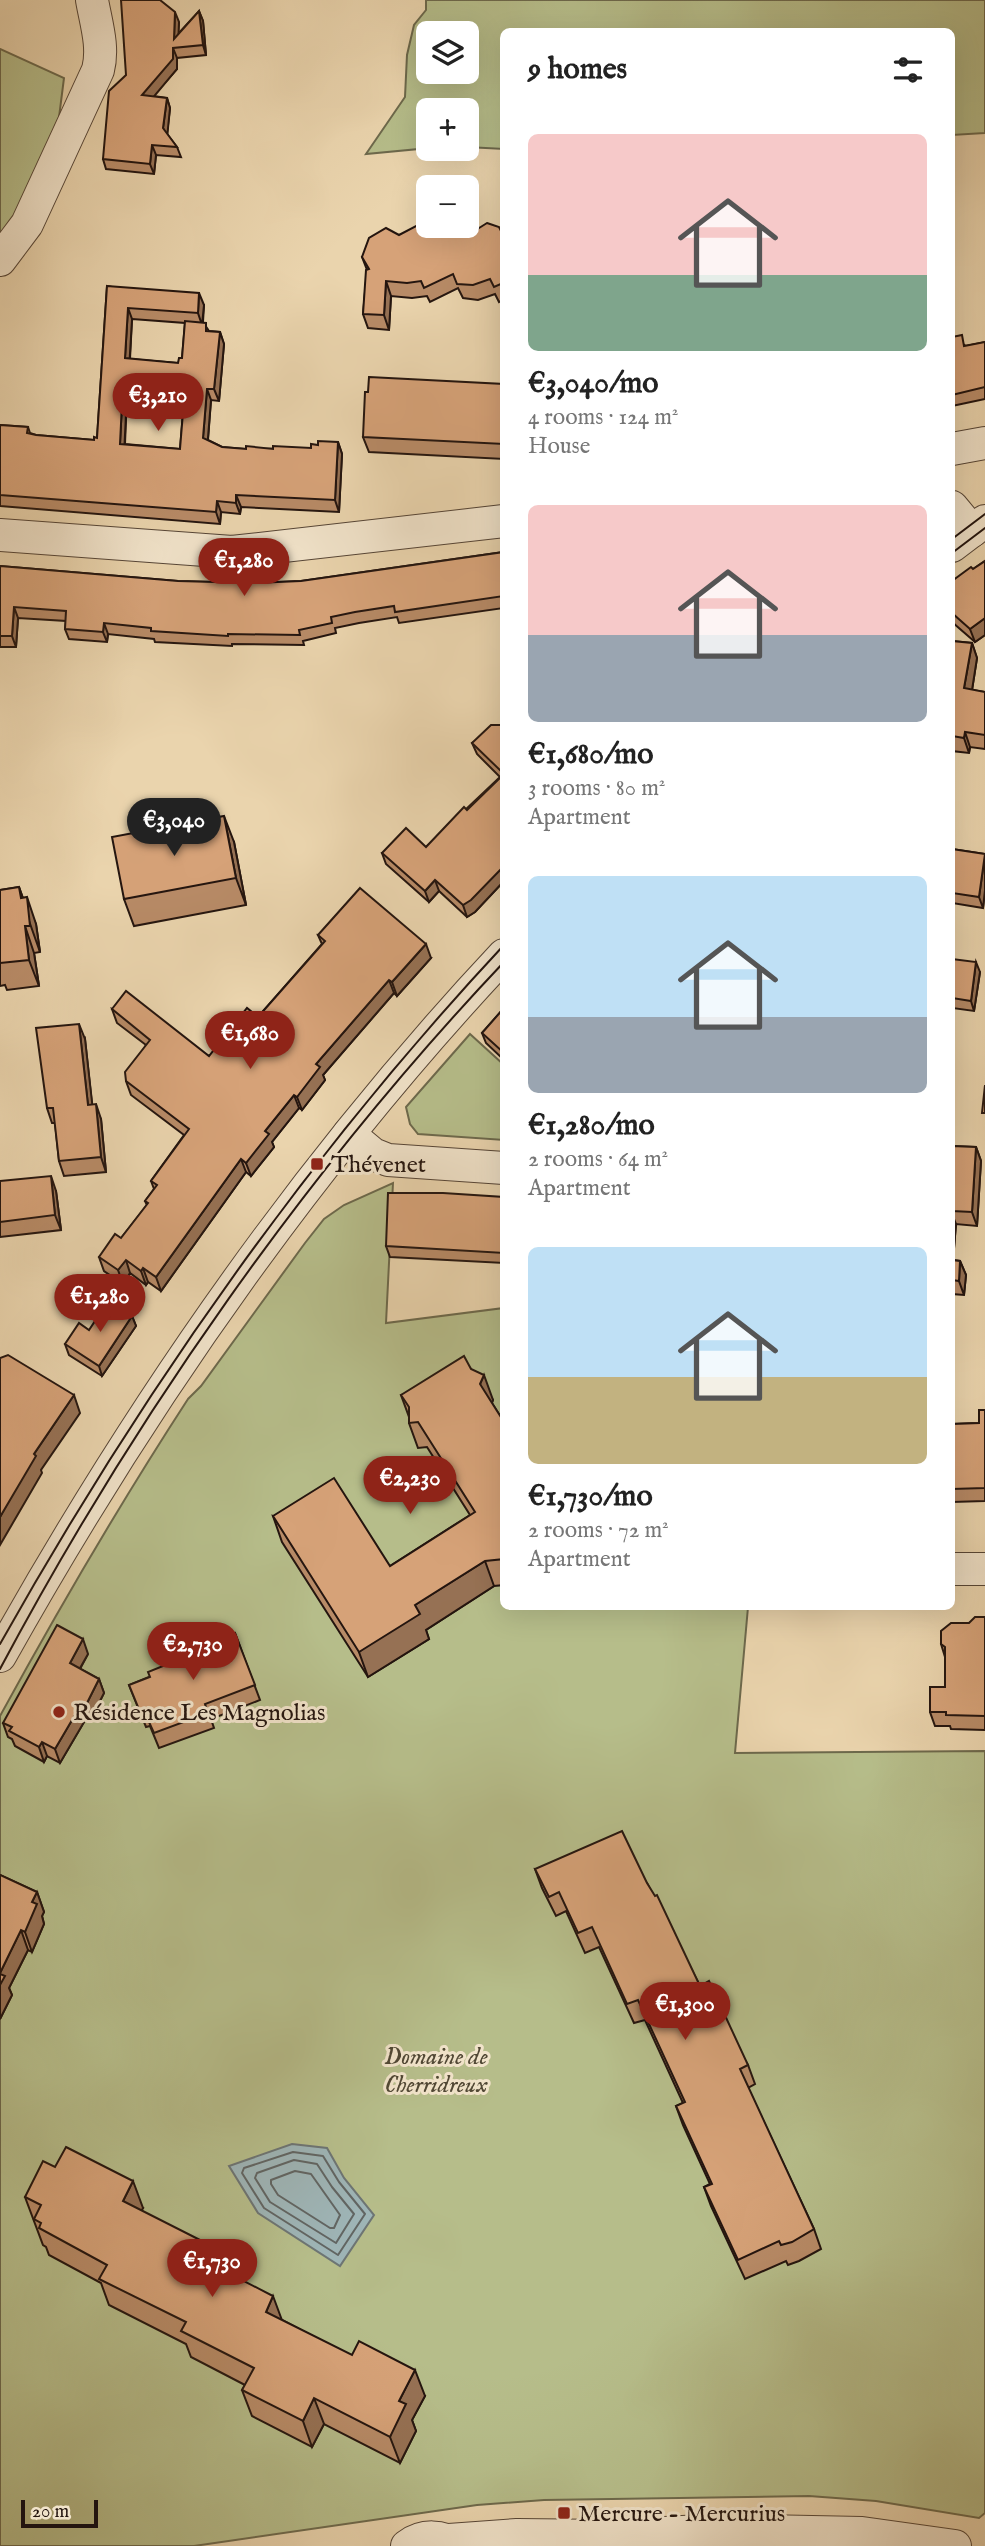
<!DOCTYPE html>
<meta charset="utf-8">
<style>
body{margin:0;font-family:"IM FELL English",serif;background:#f2f2f2;color:#222;height:100vh;display:flex;flex-direction:column;font-size:26px;white-space:nowrap}
*{box-sizing:border-box;margin:0}
p{font-size:23px;color:#767676}
.icon{flex:none;width:38px;height:38px;fill:none;stroke:currentColor;stroke-width:2;stroke-linecap:round;stroke-linejoin:round}
.map{position:relative;flex:1;overflow:hidden}
.sheet{position:absolute;left:500px;top:28px;width:455px;height:1582px;display:flex;flex-direction:column;background:#fff;border-radius:10px;box-shadow:0 7px 28px #0002}
.sheet>*{flex:none}
.fabs{position:absolute;left:416px;top:21px;display:grid;gap:14px}
.fabs a{display:grid;place-items:center;width:63px;height:63px;border-radius:10px;background:#fff;box-shadow:0 7px 28px #0002;font-size:35px}
.scale{position:absolute;left:21px;bottom:18px;width:77px;box-sizing:border-box;padding-left:7px;border:4px solid #24150f;border-top:0;font-size:19px;line-height:24px;white-space:nowrap;color:#24150f;-webkit-text-stroke:5px #f1e3ca;paint-order:stroke}
.price{position:absolute;translate:-50% -60px;padding:0 16px;border-radius:24px;background:#8f2418;color:#fff;font-size:23px;line-height:46px;filter:drop-shadow(0 2px 4px #0008)}
.price::after{content:'';position:absolute;left:50%;top:42px;width:21px;height:16px;margin-left:-10px;background:inherit;clip-path:polygon(0 0,100% 0,50% 100%)}
.price.current{background:#222;color:#fff}
ul{padding:0;list-style:none}
li{display:grid;align-content:center;gap:14px;height:371px;padding:0 28px}
li span{display:grid;place-items:center;height:217px;border-radius:10px;color:#555}
li>.icon{margin-inline-start:auto}
span .icon{width:126px;height:126px;fill:#fffc;stroke-width:1}
li b{font-size:30px}
h2{display:flex;justify-content:space-between;align-items:center;height:84px;padding:0 28px;font-size:30px}
.map>svg:first-child{display:block}
.green{fill:#b6bd8a;stroke:#6d694c;stroke-width:2;fill-rule:evenodd}
.water{fill:#9eb5b7;stroke:#6d7574;stroke-width:2}
.lines{fill:none;stroke-linecap:round;stroke-linejoin:round}
.shore{stroke:#616563;stroke-width:2}
.minor-casing{stroke:#564536;stroke-width:34}
.minor{stroke:#f1e3ca;stroke-width:32}
.tram{stroke:#24150f;stroke-width:2}
.wall{fill:#b88b67;stroke:#24150f;stroke-width:2;fill-rule:evenodd}
.shaded-wall{fill:#967154;stroke:#24150f;stroke-width:2}
.building{fill:#d6a278;stroke:#24150f;stroke-width:2;fill-rule:evenodd}
.poi-dot{fill:#8f2418;stroke:#f1e3ca;stroke-width:2.5}
.labels{text-anchor:middle;stroke-width:6;stroke-linejoin:round;paint-order:stroke}
.poi-label{font-size:24px;fill:#24150f;stroke:#f1e3ca;text-anchor:start}
.park-label{font-size:24px;font-style:italic;fill:#504734;stroke:#f1e3ca}
</style>
<div class="map">
<svg width="985" height="2546" viewBox="0 0 985 2546">
<rect width="100%" height="100%" fill="#ead4ad"/>
<filter id="stains"><feTurbulence type="fractalNoise" baseFrequency=".00286" numOctaves="4"/><feColorMatrix values="0 0 0 0 .2 0 0 0 0 .09 0 0 0 0 .02 0 0 0 .5 -.17"/></filter>
<radialGradient id="worn" r=".72"><stop offset=".6" stop-color="#630" stop-opacity="0"/><stop offset="1" stop-color="#630" stop-opacity=".3"/></radialGradient>
<g class="green">
<path d="M426,0H985V133L952,135V32H504V149L467,147V110H429V148L366,154L405,97L407,55L414,25L426,10ZM467,33V72H429V33Z"/>
<path d="M0,49L64,78L56,141L0,248Z"/>
<path d="M470,1034L504,1065V1140L418,1134L410,1124L406,1107Z"/>
<path d="M393,1183L386,1323L504,1308V1606L748,1607L735,1753L985,1751V2513L979,2518L876,2501L809,2496L544,2500L477,2505L194,2546H0V1716C59,1608 121,1502 188,1399L201,1386L305,1243L324,1219L344,1205Z"/>
</g>
<path class="water" d="M292,2144L327,2148L344,2178L374,2215L340,2266L258,2213L229,2166Z"/>
<g class="lines">
<g class="shore">
<path d="M293,2152L323,2156L339,2182L365,2214L338,2255L264,2208L242,2173L244,2168Z"/>
<path d="M294,2160L317,2164L332,2187L354,2214L336,2243L270,2202L255,2178L257,2173Z"/>
<path d="M295,2171L311,2174L340,2215L334,2228H330L278,2195L271,2184V2180Z"/>
</g>
<defs>
<g id="minor">
<path d="M0,260L27,224L98,70C104,47 96,23 92,0"/>
<path d="M952,449L985,443"/>
<path d="M952,507L972,531"/>
<path d="M0,535L232,552L504,521"/>
<path d="M952,546L985,521"/>
<path d="M349,1134L373,1154L388,1160L504,1168"/>
<path d="M952,1569H985"/>
<path d="M0,1656C141,1404 306,1166 504,955"/>
<path d="M449,2540L517,2535L612,2536L718,2530L862,2533L955,2546"/>
<path d="M407,2546C423,2534 442,2535 458,2546"/>
</g>
</defs>
<use href="#minor" class="minor-casing"/>
<use href="#minor" class="minor"/>
<g class="tram">
<path d="M952,539L985,514"/>
<path d="M952,553L985,528"/>
<path d="M0,1644C141,1393 307,1156 504,945"/>
<path d="M0,1669C134,1417 308,1169 504,962"/>
</g>
</g>
<g class="wall">
<path d="M199,11L203,21L206,55L177,58V69L153,96L167,98L170,108L167,134L177,147L181,157L156,155L154,174L106,169L103,159L179,22L178,34Z"/>
<path d="M433,232L504,237V299L499,302L495,294L478,300L463,298L458,288L430,302L427,296L412,298L391,296L389,330L368,328L363,314L367,270L362,257L399,235Z"/>
<path d="M107,286L204,305L203,322L209,331L220,332L224,344L219,401L211,400L208,440L222,447L246,449L311,448L318,445L338,442L342,454L339,512L241,507L240,514L221,512L220,524L0,506V425L28,427L30,433L36,435L94,440L97,438ZM132,319L185,323L182,358L178,363L130,359ZM127,394L184,399L180,449L125,444Z"/>
<path d="M952,337L966,346L985,342V399L952,406Z"/>
<path d="M504,384V459L369,452L363,437Z"/>
<path d="M504,552V608L399,623L397,617L359,623L335,628L336,633L303,641L304,645L232,644V646L155,642L154,639L108,634L107,642L69,639L65,629L66,621L18,618L16,647H0V566L178,581L251,583L301,581Z"/>
<path d="M985,561V635L975,642L952,622V581L973,569Z"/>
<path d="M952,641L972,643L977,658L972,690L985,692V749L970,747L969,753L952,751Z"/>
<path d="M504,725V881L475,912L467,917L439,891L429,902L386,864L382,853L426,847L500,777L477,754L472,743Z"/>
<path d="M234,842L246,905L134,926L124,899Z"/>
<path d="M952,849L985,854V890L983,908L952,903Z"/>
<path d="M19,887L23,898L36,924L40,952L34,953L39,986L7,990L5,985L0,986V890Z"/>
<path d="M318,935L431,958L397,996L394,993L323,1075L325,1080L302,1110L299,1108L272,1142L274,1147L251,1176L246,1172L161,1291L148,1282L146,1285L130,1273L123,1284L104,1271L99,1257L121,1238L147,1205L145,1201L154,1189L151,1181L184,1135L131,1095L126,1081L146,1045L117,1023L112,1009L209,1056L258,1017L322,944Z"/>
<path d="M952,959L980,972L974,1011L952,1008Z"/>
<path d="M504,1008V1060L486,1043L482,1033Z"/>
<path d="M85,1039L92,1104L101,1119L106,1172L64,1176L59,1161L55,1123H52L47,1108Z"/>
<path d="M952,1146L976,1147L981,1161L977,1226L956,1224L953,1260L960,1261L966,1275L964,1295L952,1294Z"/>
<path d="M0,1181L56,1191L61,1230L0,1237Z"/>
<path d="M504,1197V1263L390,1257L386,1246Z"/>
<path d="M132,1316L136,1326L102,1376L69,1355L65,1344Z"/>
<path d="M471,1369L493,1400L492,1403L504,1422V1585L494,1586L426,1630L429,1639L368,1677L282,1542L273,1516L390,1566L470,1515L427,1447L418,1448L409,1423V1417L401,1395Z"/>
<path d="M985,1410V1501L952,1502V1424L979,1423Z"/>
<path d="M985,1617V1730L951,1729L950,1726H935L930,1712L945,1687V1657L941,1644L969,1623Z"/>
<path d="M235,1633L260,1700L211,1719L214,1728L159,1748L150,1726L146,1727L129,1685L149,1677L219,1640Z"/>
<path d="M88,1654L80,1669L99,1679L104,1693L91,1719L87,1717L60,1763L47,1756L44,1762L15,1746L12,1739L8,1737L3,1723Z"/>
<path d="M535,1869L647,1883L700,1986L748,2065L755,2084L748,2088L814,2229L821,2249L799,2261L788,2265L786,2261L745,2279L711,2206L704,2187L710,2184L683,2125L676,2106L683,2103L645,2020L634,2023L599,1947L585,1953L566,1911L556,1916L542,1888Z"/>
<path d="M0,1875L37,1892L44,1912L42,1916L44,1924L32,1952L28,1950L9,1988L12,1995L0,2019Z"/>
<path d="M55,2167L143,2208L141,2210L217,2268L282,2320L425,2396L412,2420L416,2431L400,2463L324,2424L312,2447L252,2416L242,2390L245,2385L191,2357L186,2344L109,2305L101,2283L49,2255L46,2247L43,2245L25,2197Z"/>
</g>
<g class="shaded-wall">
<path d="M199,11L203,21L206,55L203,45Z"/>
<path d="M175,12L179,22L178,47L174,39Z"/>
<path d="M173,48L177,58V69L146,106L142,95Z"/>
<path d="M167,98L170,108L167,138L163,128Z"/>
<path d="M152,145L156,155L154,174L150,164Z"/>
<path d="M386,281L391,296L389,330L384,315Z"/>
<path d="M199,293L204,305L202,325L198,313Z"/>
<path d="M128,308L132,319L129,370L125,358Z"/>
<path d="M220,332L224,344L219,401L214,389Z"/>
<path d="M123,383L127,394L124,455L120,444Z"/>
<path d="M207,389L211,400L207,450L203,438Z"/>
<path d="M338,442L342,454L339,512L335,500Z"/>
<path d="M236,495L241,507L240,514L236,503Z"/>
<path d="M217,501L221,512L220,524L216,512Z"/>
<path d="M14,607L18,618L16,647L12,636Z"/>
<path d="M985,618V635L975,642L970,629Z"/>
<path d="M104,623L108,634L107,642L103,632Z"/>
<path d="M972,643L977,658L970,703L964,688Z"/>
<path d="M965,732L970,747L969,753L964,738Z"/>
<path d="M224,816L234,842L246,905L236,878Z"/>
<path d="M985,854V890L983,908L979,897Z"/>
<path d="M504,866V881L475,912L467,917L463,905Z"/>
<path d="M435,880L439,891L429,902L425,891Z"/>
<path d="M19,887L28,913L27,897L36,924L40,952L21,898Z"/>
<path d="M25,926L34,953L39,986L29,960Z"/>
<path d="M426,944L431,958L397,996L392,982Z"/>
<path d="M976,962L980,972L974,1011L971,1001Z"/>
<path d="M389,980L394,993L323,1075L325,1080L302,1110L297,1097L316,1064Z"/>
<path d="M79,1024L85,1039L94,1120L88,1105Z"/>
<path d="M294,1095L299,1108L272,1142L274,1147L251,1176L246,1163L265,1131Z"/>
<path d="M96,1104L101,1119L106,1172L101,1157Z"/>
<path d="M976,1147L981,1161L977,1226L972,1212Z"/>
<path d="M241,1159L246,1172L161,1291L156,1277Z"/>
<path d="M51,1176L56,1191L61,1230L55,1215Z"/>
<path d="M952,1214L956,1224L952,1274Z"/>
<path d="M126,1260L130,1273L123,1284L118,1270Z"/>
<path d="M960,1261L966,1275L964,1295L959,1281Z"/>
<path d="M143,1268L148,1282L146,1285L141,1271Z"/>
<path d="M132,1316L136,1326L102,1376L99,1366Z"/>
<path d="M484,1375L493,1400L489,1409L480,1384Z"/>
<path d="M74,1395L80,1413L41,1470L42,1473L0,1545V1517L34,1454Z"/>
<path d="M485,1561L494,1586L426,1630L429,1639L368,1677L359,1652L415,1605Z"/>
<path d="M83,1639L88,1654L75,1677L70,1663Z"/>
<path d="M99,1679L104,1693L91,1719L86,1705Z"/>
<path d="M82,1703L87,1717L60,1763L55,1749Z"/>
<path d="M42,1742L47,1756L44,1762L39,1747Z"/>
<path d="M37,1892L44,1912L42,1916L44,1924L32,1952L25,1932L32,1902Z"/>
<path d="M21,1930L28,1950L9,1988L12,1995L0,2019V1973Z"/>
<path d="M133,2181L143,2208L133,2228L123,2201Z"/>
<path d="M208,2244L218,2271L201,2259Z"/>
<path d="M273,2296L283,2323L266,2312Z"/>
<path d="M415,2370L425,2396L412,2420L416,2431L400,2463L390,2437L399,2401Z"/>
<path d="M314,2398L324,2424L312,2447L303,2421Z"/>
</g>
<g class="building">
<path d="M121,0H160L175,12L174,39L199,11L203,45L173,48V59L142,95L167,98L163,128L177,147L152,145L150,164L103,159L109,91L126,75Z"/>
<path d="M487,223L499,227L504,237V283H503L494,287L490,279L473,285L457,284L453,274L424,288L421,281L407,283L386,281L384,315L363,314L366,270L369,269L362,257L369,238L386,228L399,235L416,226L433,232L443,227L468,235Z"/>
<path d="M107,286L199,293L198,313L128,308L125,358L178,363L179,358H182L185,321L206,323V331L220,332L214,389H207L203,438L222,447L246,449V446L273,449V446L311,448V444L318,445V441L338,442L335,500L236,495V503L217,501L216,512L0,495V425L28,427L27,433L36,435L94,440V437L97,438ZM123,383L185,388L180,449L120,444Z"/>
<path d="M962,335L964,346L985,342V387L952,395V337Z"/>
<path d="M369,377L504,384V444L363,437L365,392H368Z"/>
<path d="M504,552V596L395,612L394,606L355,612L331,617L332,623L299,630L300,635L228,634V636L151,631V628L104,623L103,632L65,629L66,611L14,607L12,636H0V566L178,581L251,583L301,581Z"/>
<path d="M985,561V618L970,629L952,613V581L971,567L973,569Z"/>
<path d="M952,641L972,643L964,688L985,692V735L965,732L964,738L952,736Z"/>
<path d="M491,725H504V774L472,743Z"/>
<path d="M504,774V866L471,900L463,905L435,880L425,891L382,853L406,828L426,847L464,807L467,810Z"/>
<path d="M224,816L236,878L124,899L112,837Z"/>
<path d="M952,849L985,854L979,897L952,893Z"/>
<path d="M19,887L21,898L27,897L30,926H25L29,960L0,963V890Z"/>
<path d="M360,888L426,944L392,982L389,980L316,1064L320,1067L297,1097L294,1095L265,1131L269,1134L246,1163L241,1159L156,1277L143,1268L141,1271L126,1260L118,1270L99,1257L115,1234L121,1238L148,1203L145,1201L157,1185L151,1181L189,1129L126,1081L125,1072L150,1040L112,1009L126,991L209,1056L247,1008L258,1017L325,941L318,935Z"/>
<path d="M952,959L976,962L971,1001L952,998Z"/>
<path d="M504,1008V1053L482,1033Z"/>
<path d="M79,1024L88,1105L96,1104L101,1157L59,1161L53,1108H47L36,1028Z"/>
<path d="M985,1085V1113H982Z"/>
<path d="M952,1146L976,1147L972,1212L952,1211Z"/>
<path d="M51,1176L55,1215L0,1222V1181Z"/>
<path d="M388,1193H443L504,1197V1253L386,1246Z"/>
<path d="M952,1260L960,1261L959,1281L952,1280Z"/>
<path d="M109,1300L132,1316L99,1366L65,1344L79,1323L89,1330Z"/>
<path d="M8,1355L74,1395L34,1454L36,1456L0,1517V1358Z"/>
<path d="M464,1356L471,1369L484,1375L480,1384L504,1422V1559L485,1561L415,1605L420,1614L359,1652L273,1516L334,1478L390,1566L475,1512L418,1422L409,1423V1407L401,1395Z"/>
<path d="M979,1410H985V1488L952,1489V1424L979,1423Z"/>
<path d="M975,1617H985V1716L946,1715V1712H930V1687H945V1647L941,1644V1631L951,1623H969Z"/>
<path d="M57,1625L83,1639L70,1663L99,1679L86,1705L82,1703L55,1749L42,1742L39,1747L9,1731L12,1727L3,1723Z"/>
<path d="M235,1633L255,1685L205,1704L208,1713L154,1733L144,1711L140,1712L129,1685L150,1677L148,1672L183,1658L180,1650L218,1635L219,1640Z"/>
<path d="M622,1831L647,1883L655,1896L657,1895L700,1986L709,1981L748,2065L740,2069L814,2229L792,2242L781,2245L779,2241L738,2260L704,2187L712,2184L676,2106L685,2102L638,2000L627,2004L592,1927L578,1933L559,1892L549,1897L535,1869Z"/>
<path d="M0,1875L37,1892L32,1902L37,1904L25,1932L21,1930L0,1973Z"/>
<path d="M0,1974L5,1976L0,1985Z"/>
<path d="M66,2147L133,2181L123,2201L208,2244L201,2259L273,2296L266,2312L352,2355L359,2341L415,2370L399,2401L406,2404L390,2437L314,2398L303,2421L242,2390L254,2368L181,2331L186,2322L99,2279L107,2265L39,2228L41,2223L34,2219L41,2205L25,2197L43,2161L55,2167Z"/>
</g>
<g class="poi-dot">
<rect x="310" y="1157" width="14" height="14" rx="3.5"/>
<circle cx="59" cy="1712" r="7"/>
<rect x="557" y="2506" width="14" height="14" rx="3.5"/>
</g>
<g class="labels">
<g class="poi-label">
<text x="331" y="1172">Thévenet</text>
<text x="73" y="1720">Résidence Les Magnolias</text>
<text x="578" y="2521">Mercure - Mercurius</text>
</g>
<g class="park-label">
<text x="436" y="2064">Domaine de<tspan x="436" dy="28">Cherridreux</tspan></text>
</g>
</g>
<rect width="100%" height="100%" filter="url(#stains)"/>
<rect width="100%" height="100%" fill="url(#worn)"/>
</svg>
<div class="fabs">
<a><svg class="icon" aria-label="layers" viewBox="0 0 24 24"><path d="M12 4l9 5-9 5-9-5zM3 14l9 5 9-5"/></svg></a>
<a>+</a>
<a>−</a>
</div>
<div class="scale">20 m</div>
<b class="price" style="left:158px;top:433px">€3,210</b>
<b class="price" style="left:244px;top:598px">€1,280</b>
<b class="price current" style="left:174px;top:858px">€3,040</b>
<b class="price" style="left:250px;top:1071px">€1,680</b>
<b class="price" style="left:100px;top:1334px">€1,280</b>
<b class="price" style="left:410px;top:1516px">€2,230</b>
<b class="price" style="left:193px;top:1682px">€2,730</b>
<b class="price" style="left:685px;top:2042px">€1,300</b>
<b class="price" style="left:212px;top:2299px">€1,730</b>
<section class="sheet">
<h2>9 homes<svg class="icon" aria-label="filters" viewBox="0 0 24 24"><path d="M4 7h16M4 17h16"/><circle cx="9" cy="7" r="2"/><circle cx="15" cy="17" r="2"/></svg></h2>
<ul>
<li><span style="background:linear-gradient(#f6c9c9 65%,#7fa58c 0)"><svg class="icon" aria-label="home" viewBox="0 0 24 24"><path d="M3 11l9-7 9 7M6 9v11h12V9"/></svg></span><div><b>€3,040/mo</b><p>4 rooms · 124 m²</p><p>House</p></div></li>
<li><span style="background:linear-gradient(#f6c9c9 60%,#9aa5b1 0)"><svg class="icon" aria-label="home" viewBox="0 0 24 24"><path d="M3 11l9-7 9 7M6 9v11h12V9"/></svg></span><div><b>€1,680/mo</b><p>3 rooms · 80 m²</p><p>Apartment</p></div></li>
<li><span style="background:linear-gradient(#bfe0f5 65%,#9aa5b1 0)"><svg class="icon" aria-label="home" viewBox="0 0 24 24"><path d="M3 11l9-7 9 7M6 9v11h12V9"/></svg></span><div><b>€1,280/mo</b><p>2 rooms · 64 m²</p><p>Apartment</p></div></li>
<li><span style="background:linear-gradient(#bfe0f5 60%,#c2b280 0)"><svg class="icon" aria-label="home" viewBox="0 0 24 24"><path d="M3 11l9-7 9 7M6 9v11h12V9"/></svg></span><div><b>€1,730/mo</b><p>2 rooms · 72 m²</p><p>Apartment</p></div></li>
</ul>
</section>
</div>
